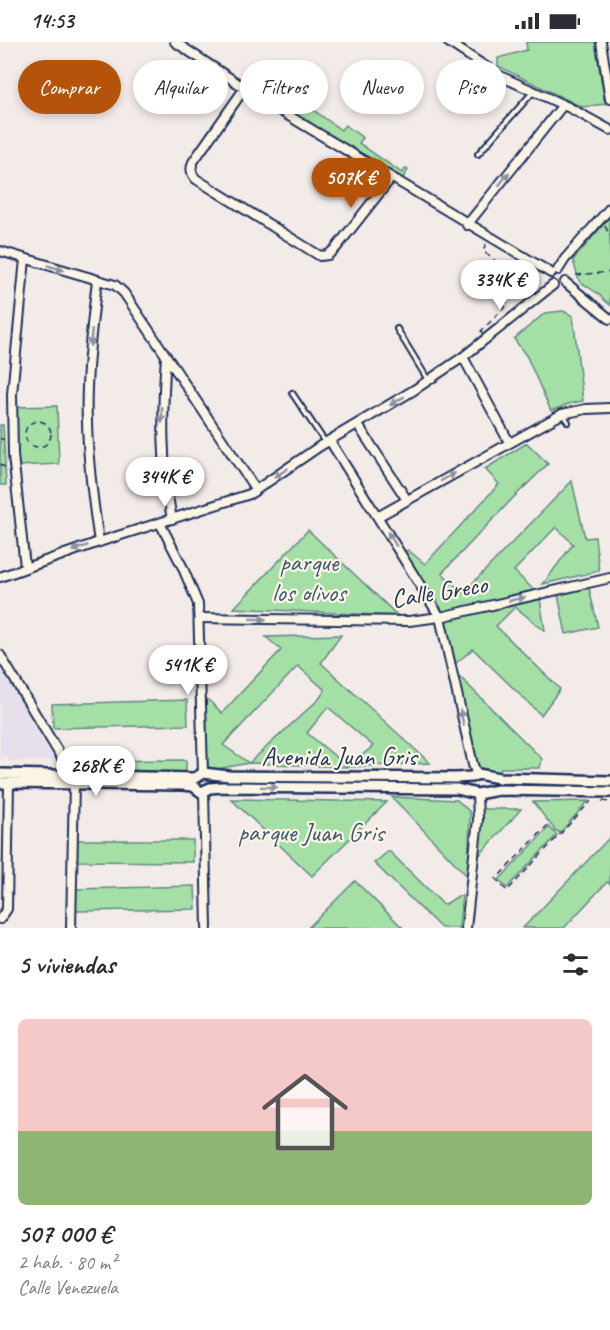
<!DOCTYPE html>
<html lang="es">
<meta charset="utf-8">
<style>
body{margin:0;font-family:Caveat,sans-serif;background:#f2f2f3;color:#2b2b33;height:100vh;display:flex;flex-direction:column;font-size:22px;white-space:nowrap}
*{box-sizing:border-box;margin:0}
p{font-size:20px;color:#7c7c81}
.icon{flex:none;width:33px;height:33px;fill:none;stroke:currentColor;stroke-width:2;stroke-linecap:round;stroke-linejoin:round}
.map{position:relative;height:886px;overflow:hidden}
.sheet{display:flex;flex-direction:column;background:#fff;flex:1}
.sheet>*{flex:none}
.top-card{position:absolute;left:18px;top:18px;width:574px;height:54px;display:flex;gap:12px}
.price{position:absolute;translate:-50% -51px;padding:0 14px;border-radius:21px;background:#fff;color:#222;font-size:20px;line-height:39px;filter:drop-shadow(0 2px 3px #0008)}
.price::after{content:'';position:absolute;left:50%;top:36px;width:18px;height:14px;margin-left:-9px;background:inherit;clip-path:polygon(0 0,100% 0,50% 100%)}
.price.active{background:#b45309;color:#fff}
ul{padding:0;list-style:none}
li{display:grid;align-content:center;gap:12px;height:318px;padding:0 18px}
li span{display:grid;place-items:center;height:186px;border-radius:9px;color:#555}
li>.icon{margin-inline-start:auto}
span .icon{width:108px;height:108px;fill:#fffc;stroke-width:1}
li b{font-size:26px}
h2{display:flex;justify-content:space-between;align-items:center;height:72px;padding:0 18px;font-size:26px}
.pill{padding:0 21px;border-radius:27px;background:#fff;box-shadow:0 3px 9px #0003;font-size:21px;line-height:54px}
.pill.active{background:#b45309;color:#fff}
.status{display:flex;justify-content:space-between;align-items:center;height:42px;padding:0 30px;background:#fff;direction:ltr}
.status svg{height:16px;fill:currentColor}
.map>svg:first-child{display:block}
.built{fill:#e8dfec}
.green{fill:#a4e0a6;stroke:#608882;stroke-width:1.5;fill-rule:evenodd}
.lines{fill:none;stroke-linecap:round;stroke-linejoin:round}
.service-casing{stroke:#1b2f5e;stroke-width:8}
.minor-casing{stroke:#1b2f5e;stroke-width:12}
.tertiary-casing{stroke:#1b2f5e;stroke-width:14}
.path{stroke:#1b2f5e;stroke-width:1.5;stroke-dasharray:6 4.5;stroke-linecap:butt}
.service{stroke:#fcf5e5;stroke-width:4}
.minor{stroke:#fcf5e5;stroke-width:8}
.tertiary{stroke:#fcf5e5;stroke-width:9}
.oneway{fill:#8c92a2}
.labels{text-anchor:middle;stroke-width:4.5;stroke-linejoin:round;paint-order:stroke}
.park-label{font-size:26px;fill:#3d5b70;stroke:#fcf5e5}
.street-label{font-size:26px;fill:#1b2f5e;stroke:#fcf5e5}
</style>
<div class="status"><b>14:53</b><svg viewBox="0 0 49 12"><path d="M0 12V9h3v3zM5 12V6h3v6zM10 12V3h3v9zM15 12V0h3v12zM26 1h20v11H26zM47 4h2v5h-2z"/></svg></div>
<div class="map">
<svg width="610" height="886" viewBox="0 0 610 886">
<rect width="100%" height="100%" fill="#f3ebe8"/>
<filter id="ink" filterUnits="userSpaceOnUse"><feTurbulence type="fractalNoise" baseFrequency=".0167" numOctaves="2"/><feDisplacementMap in="SourceGraphic" scale="12" xChannelSelector="R" yChannelSelector="G"/><feConvolveMatrix kernelMatrix="1 2 1 2 8 2 1 2 1" color-interpolation-filters="sRGB"/></filter>
<g filter="url(#ink)">
<path class="built" d="M0,619L60,719H9L5,713L0,716Z"/>
<g class="green">
<path d="M526,0H595L605,62L582,65L498,24V16L527,8Z"/>
<path d="M284,40L286,42L283,47L307,64L311,59L315,62L312,67L341,88L345,83L363,96L359,101L402,131L406,126L408,128L403,136L272,58L271,56Z"/>
<path d="M610,175V263L597,251L579,239L573,218Z"/>
<path d="M563,269L573,274L583,359L568,362L551,369L527,315L514,297L545,271Z"/>
<path d="M57,364L59,422L17,424L16,365Z"/>
<path d="M0,383H3L6,443H0Z"/>
<path d="M527,401L548,422L513,456L442,531L463,551L572,439L585,496L595,495L599,529L543,542L573,502L556,485L514,529L535,549L442,571L404,509L408,508L425,522L499,442L485,427Z"/>
<path d="M308,488L398,574L234,566Z"/>
<path d="M589,546L598,585L566,592L558,553Z"/>
<path d="M540,557L545,589L515,565L496,584L560,647L541,673L473,607L455,622L443,577Z"/>
<path d="M341,593L321,621L430,721L347,725L249,721L212,728L207,724L205,655L222,671L281,608L266,595ZM298,624L325,648L319,657L249,721L223,703ZM328,665L373,704L348,725L307,691Z"/>
<path d="M455,630L542,717L540,726H501L500,730L478,727Z"/>
<path d="M187,658L188,683L53,686L52,662Z"/>
<path d="M186,718V730L73,731L66,719Z"/>
<path d="M392,755L457,758L470,770L468,835Z"/>
<path d="M231,757L387,760L312,834Z"/>
<path d="M588,759L560,791L555,788L533,760Z"/>
<path d="M481,767H521L478,815Z"/>
<path d="M549,785L557,793L507,846L499,838Z"/>
<path d="M610,795V842L607,840L564,886H523Z"/>
<path d="M77,798H193V820L77,819Z"/>
<path d="M389,809L444,863L458,854H462L459,886H441L374,821Z"/>
<path d="M355,839L403,886H308Z"/>
<path d="M195,844L196,867L76,869V847Z"/>
</g>
<g class="lines">
<defs>
<g id="service">
<path d="M478,112L533,50"/>
<path d="M397,287L428,338"/>
<path d="M292,351L325,400"/>
<path d="M563,372L568,380"/>
</g>
<g id="minor">
<path d="M175,0L269,62L551,231"/>
<path d="M448,0L500,34L570,66L610,88"/>
<path d="M601,0L610,57"/>
<path d="M244,47L193,120C190,127 191,132 196,137L320,214L328,213L336,206L391,136"/>
<path d="M467,183L563,63"/>
<path d="M0,209L115,243L124,251L256,448"/>
<path d="M25,217L12,352L13,413L25,525"/>
<path d="M558,228L565,217L610,166"/>
<path d="M97,238C92,285 85,333 87,380C88,420 93,460 99,500"/>
<path d="M565,240L610,277"/>
<path d="M166,314C162,370 161,423 172,477"/>
<path d="M463,315L509,400"/>
<path d="M358,383L407,458"/>
<path d="M330,399L440,575L473,723L477,732"/>
<path d="M379,474L562,372L586,367L610,366"/>
<path d="M160,481L182,524L198,562L203,731"/>
<path d="M0,535L99,500L250,452L320,404L414,348L463,315L553,243"/>
<path d="M200,576L409,579L440,575L610,536"/>
<path d="M0,613L72,733"/>
<path d="M204,750L207,886"/>
<path d="M0,877L7,867L9,741"/>
<path d="M71,886L74,741"/>
<path d="M466,886L478,777L477,752"/>
</g>
<g id="tertiary">
<path d="M0,732L195,736L203,731L229,734L456,736L471,735L478,732L499,736L610,739"/>
<path d="M0,741L182,743L193,744L201,750L210,746L222,745L457,747L477,752L498,748L610,750"/>
</g>
</defs>
<use href="#service" class="service-casing"/>
<use href="#minor" class="minor-casing"/>
<use href="#tertiary" class="tertiary-casing"/>
<g class="path">
<path d="M605,184L610,194"/>
<path d="M486,202L483,209L509,230L516,241"/>
<path d="M576,233L610,230"/>
<path d="M482,291L481,289L508,262L504,254L516,242L542,238"/>
<circle cx="38" cy="392" r="13"/>
<path d="M0,397H4"/>
<path d="M0,423L5,425"/>
<path d="M602,759L610,760"/>
<path d="M548,783L496,837L507,849L591,759"/>
</g>
<use href="#service" class="service"/>
<use href="#minor" class="minor"/>
<use href="#tertiary" class="tertiary"/>
</g>
<defs><path id="oneway-solid" d="M-6-.8H1V-3.2L6.5 0L1 3.2V.8H-6Z" transform="scale(1.5)"/></defs>
<g class="oneway">
<use href="#oneway-solid" transform="translate(504 137) rotate(-52)"/>
<use href="#oneway-solid" transform="translate(56 226) rotate(16)"/>
<use href="#oneway-solid" transform="translate(91 296) rotate(96)"/>
<use href="#oneway-solid" transform="translate(397 359) rotate(149)"/>
<use href="#oneway-solid" transform="translate(162 373) rotate(91)"/>
<use href="#oneway-solid" transform="translate(281 431) rotate(146)"/>
<use href="#oneway-solid" transform="translate(448 435) rotate(-30)"/>
<use href="#oneway-solid" transform="translate(392 497) rotate(-122)"/>
<use href="#oneway-solid" transform="translate(80 506) rotate(161)"/>
<use href="#oneway-solid" transform="translate(517 557) rotate(-13)"/>
<use href="#oneway-solid" transform="translate(258 577) rotate(1)"/>
<use href="#oneway-solid" transform="translate(462 676) rotate(-103)"/>
<use href="#oneway-solid" transform="translate(269 745) rotate(1)"/>
</g>
</g>
<g class="labels">
<g class="park-label">
<text x="309" y="529">parque<tspan x="309" dy="30">los olivos</tspan></text>
<text x="311" y="799">parque Juan Gris</text>
</g>
<g class="street-label">
<text transform="translate(439 549) rotate(-9)" y="9">Calle Greco</text>
<text x="339" y="723">Avenida Juan Gris</text>
</g>
</g>
</svg>
<b class="price active" style="left:351px;top:167px">507K €</b>
<b class="price" style="left:500px;top:269px">334K €</b>
<b class="price" style="left:165px;top:466px">344K €</b>
<b class="price" style="left:188px;top:654px">541K €</b>
<b class="price" style="left:96px;top:755px">268K €</b>
<div class="top-card">
<a class="pill active">Comprar</a>
<a class="pill">Alquilar</a>
<a class="pill">Filtros</a>
<a class="pill">Nuevo</a>
<a class="pill">Piso</a>
</div>
</div>
<section class="sheet">
<h2>5 viviendas<svg class="icon" aria-label="filters" viewBox="0 0 24 24"><path d="M4 7h16M4 17h16"/><circle cx="9" cy="7" r="2"/><circle cx="15" cy="17" r="2"/></svg></h2>
<ul>
<li><span style="background:linear-gradient(#f6c9c9 60%,#8fb573 0)"><svg class="icon" aria-label="home" viewBox="0 0 24 24"><path d="M3 11l9-7 9 7M6 9v11h12V9"/></svg></span><div><b>507 000 €</b><p>2 hab. · 80 m²</p><p>Calle Venezuela</p></div></li>
</ul>
</section>
